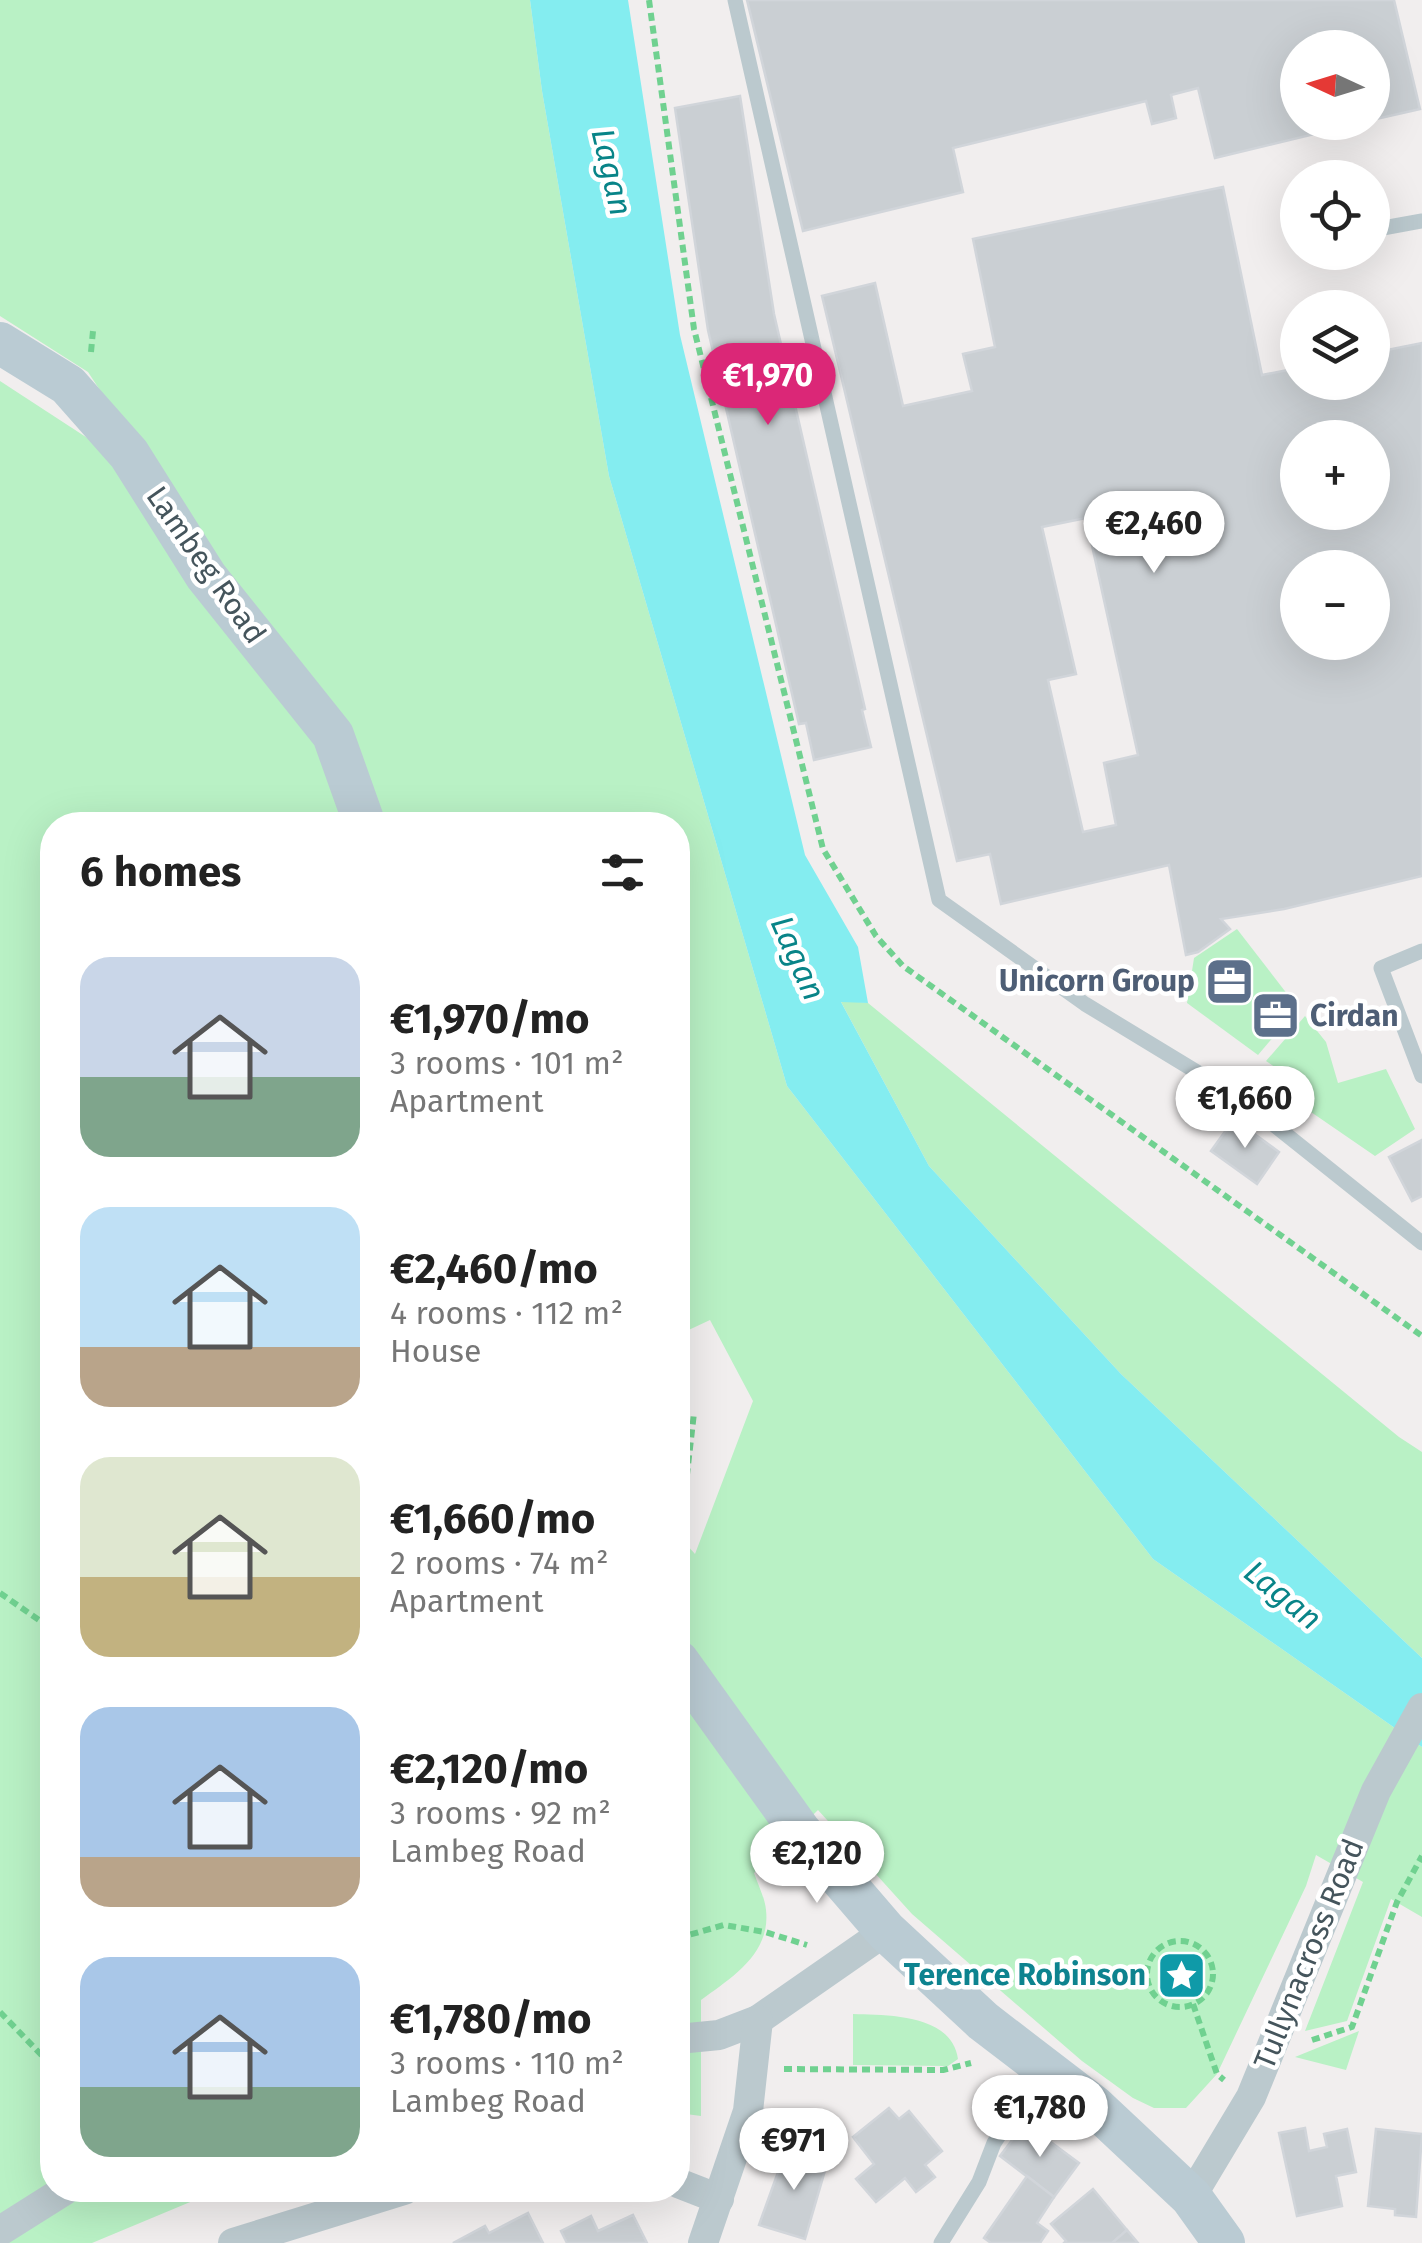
<!DOCTYPE html>
<meta charset="utf-8">
<style>
body{margin:0;font-family:"Fira Sans",sans-serif;background:#f6f6f6;color:#222;height:100vh;display:flex;flex-direction:column;font-size:38px;white-space:nowrap}
*{box-sizing:border-box;margin:0}
p{font-size:32px;color:#767676}
.icon{flex:none;width:55px;height:55px;fill:none;stroke:currentColor;stroke-width:2;stroke-linecap:round;stroke-linejoin:round}
.map{position:relative;flex:1;overflow:hidden}
.sheet{position:absolute;left:40px;top:812px;width:650px;height:1390px;display:flex;flex-direction:column;background:#fff;border-radius:40px;box-shadow:0 10px 40px #0002}
.sheet>*{flex:none}
.needle{width:65px;rotate:274deg}
.tools{position:absolute;left:1280px;top:30px;display:grid;gap:20px}
.tools a{display:grid;place-items:center;width:110px;height:110px;border-radius:50%;background:#fff;box-shadow:0 10px 40px #0002;font-size:50px}
.price{position:absolute;translate:-50% -85px;padding:0 22px;border-radius:35px;background:#fff;color:#222;font-size:32px;line-height:65px;filter:drop-shadow(0 2px 5px #0008)}
.price::after{content:'';position:absolute;left:50%;top:60px;width:30px;height:22px;margin-left:-15px;background:inherit;clip-path:polygon(0 0,100% 0,50% 100%)}
.price.current{background:#db2777;color:#fff}
ul{padding:0;list-style:none}
li{display:flex;align-items:center;gap:30px;height:250px;padding:0 40px}
li span{display:grid;place-items:center;flex:none;width:280px;height:200px;border-radius:30px;color:#555}
li>.icon{margin-inline-start:auto}
span .icon{width:120px;height:120px;fill:#fffc;stroke-width:1}
li b{font-size:42px}
h2{display:flex;justify-content:space-between;align-items:center;height:120px;padding:0 40px;font-size:42px}
.map>svg:first-child{display:block}
.green{fill:#b9f1c5}
.water{fill:#84edf0}
.building{fill:#cacfd3;stroke:#d1d5da;stroke-width:2.5;fill-rule:evenodd}
.lines{fill:none;stroke-linecap:round;stroke-linejoin:round}
.path{stroke:#70d190;stroke-width:6;stroke-dasharray:8 5;stroke-linecap:butt}
.service{stroke:#bbc9ce;stroke-width:15}
.minor{stroke:#bbc9ce;stroke-width:30}
.secondary{stroke:#bacbd3;stroke-width:42}
.labels{text-anchor:middle;stroke-width:9;stroke-linejoin:round;paint-order:stroke}
.street-label{font-size:30px;fill:#45555c;stroke:#fff}
.service-label{font-size:30px;font-weight:bold;fill:#4e5e75;stroke:#fff;text-anchor:end}
.culture-label{font-size:30px;font-weight:bold;fill:#0d838f;stroke:#fff;text-anchor:end}
.water-label{font-size:32px;font-style:italic;fill:#088488;stroke:#fff}
</style>
<div class="map">
<svg width="1422" height="2243" viewBox="0 0 1422 2243">
<rect width="100%" height="100%" fill="#f1eeee"/>
<g class="green">
<path d="M0,0H530L542,91L609,476L787,1086L1153,1559L1422,1747V1917L1391,1899L1347,2021L1305,2031L1363,1882L1316,1855L1306,1886L1217,2074L1186,2108H1154L1133,2098L1082,2061L912,1914L818,1810L754,1873C758,1885 765,1898 766,1910C771,1954 731,1978 701,2000V2116L678,2113V1535L695,1554L753,1401L710,1320L678,1335V825H52V2190H219L92,2243H0V381L115,456L132,439L88,372L0,316Z"/>
<path d="M1237,929L1298,1008L1258,1055L1187,1003L1194,958Z"/>
<path d="M840,1000L868,1003L1399,1437L1422,1452V1658L1121,1374L929,1166Z"/>
<path d="M1305,1016L1326,1042L1338,1083L1386,1069L1415,1129L1375,1156L1276,1088L1285,1074L1266,1061Z"/>
<path d="M853,2014C887,2015 952,2014 958,2059L948,2066L853,2065Z"/>
<path d="M1359,2031L1346,2070L1295,2057Z"/>
</g>
<path class="water" d="M530,0H628L680,335L805,855L858,947L868,1003L841,1002L929,1166L1121,1374L1422,1658V1747L1153,1559L787,1086L609,476L542,91Z"/>
<g class="building">
<path d="M747,0H1394L1420,109L1372,120V48H1298V122H1364L1215,158L1198,88L1171,95L1176,118L1152,124L1146,101L953,148L963,192L803,231Z"/>
<path d="M740,96L774,314L865,709L862,710L871,747L814,760L806,723L799,724L708,330L675,108Z"/>
<path d="M1223,187L1262,375L1298,368V382H1372V353L1422,343V876L1284,909L1221,919L1230,929L1198,952L1186,955L1169,865L1001,904L990,854L957,861L822,296L875,283L903,406L972,391L963,354L995,347L973,239ZM1298,438H1372V512H1298ZM1086,518L1138,755L1104,763L1116,825L1083,832L1048,680L1076,674L1042,527ZM1298,568H1372V642H1298Z"/>
<path d="M1234,1119L1279,1152L1257,1184L1211,1151Z"/>
<path d="M1422,1140V1196L1412,1201L1389,1157Z"/>
<path d="M889,2108L899,2119L909,2111L942,2151L925,2165L935,2177L916,2192L905,2178L876,2202L856,2179L874,2164L853,2137Z"/>
<path d="M1025,2123L1079,2163L1054,2197L1000,2156Z"/>
<path d="M1305,2128L1309,2151L1327,2147L1324,2134L1347,2129L1356,2172L1336,2176L1342,2206L1297,2216L1279,2133Z"/>
<path d="M1376,2129L1422,2134L1416,2217L1395,2215V2209L1368,2206Z"/>
<path d="M787,2147L828,2160L805,2239L759,2225Z"/>
<path d="M1027,2176L1054,2197L1037,2223L1048,2231L1040,2243H991L984,2238Z"/>
<path d="M1093,2189L1127,2230L1112,2243H1064L1066,2241L1051,2224Z"/>
<path d="M528,2213L543,2243H453L485,2226L489,2233Z"/>
<path d="M633,2215L647,2243H567L561,2231L591,2216L598,2231Z"/>
<path d="M1127,2230L1138,2243H1112Z"/>
</g>
<g class="lines">
<g class="path">
<path d="M649,0L694,329L823,849L876,936L903,966L1422,1336"/>
<path d="M91,352L93,331"/>
<path d="M678,1527L682,1518L694,1413"/>
<path d="M0,1593L52,1629"/>
<path d="M678,1938L724,1925L765,1932L807,1945"/>
<circle cx="1180" cy="1974" r="33"/>
<path d="M1193,2004L1217,2074L1224,2080"/>
<path d="M0,2012L52,2066"/>
<path d="M1312,2040L1352,2027L1397,1902L1422,1856"/>
<path d="M784,2069L943,2070L971,2063"/>
</g>
<g class="service">
<path d="M735,0L939,900L1085,1004L1243,1100L1422,1243"/>
<path d="M1372,230L1422,221"/>
<path d="M1422,951L1381,968L1422,1076"/>
<path d="M941,2243L979,2182L994,2143L1042,2071"/>
</g>
<g class="minor">
<path d="M678,2039L719,2035L758,2020L886,1931"/>
<path d="M678,2183L719,2199"/>
<path d="M1191,2197L1251,2097L1376,1791L1422,1708"/>
<path d="M0,2231L65,2190"/>
<path d="M233,2243L404,2190"/>
<path d="M703,2243L748,2111L758,2020"/>
</g>
<g class="secondary">
<path d="M0,343L68,385L129,454L206,576L333,735L365,825"/>
<path d="M678,1661L800,1831L886,1931L983,2021L1095,2107L1191,2197L1224,2243"/>
</g>
</g>
<defs>
<symbol id="office-square" viewBox="-11 -11 22 22"><rect x="-9" y="-9" width="18" height="18" rx="4" fill="#5c6f8a" stroke="#fff"/><path d="M-6-3h4V-5.5h4V-3h4V5H-6ZM-1-4.5V-3h2v-1.5ZM-6 0V1H6V0Z" fill="#fff"/></symbol>
<symbol id="sight-square" viewBox="-11 -11 22 22"><rect x="-9" y="-9" width="18" height="18" rx="4" fill="#0f9aa8" stroke="#fff"/><path d="M0-6L1.8-2.2L6-1.7L2.9 1.2L3.7 5.4L0 3.3L-3.7 5.4L-2.9 1.2L-6-1.7L-1.8-2.2Z" fill="#fff"/></symbol>
</defs>
<g fill-rule="evenodd">
<use href="#office-square" x="1202" y="954" width="55" height="55"/>
<use href="#office-square" x="1248" y="988" width="55" height="55"/>
<use href="#sight-square" x="1154" y="1948" width="55" height="55"/>
</g>
<g class="labels">
<g class="street-label">
<text transform="translate(206 565) rotate(55)" y="10">Lambeg Road</text>
<text transform="translate(1309 1954) rotate(-68)" y="10">Tullynacross Road</text>
</g>
<g class="service-label">
<text x="1195" y="991">Unicorn Group</text>
<text x="1310" y="1026" text-anchor="start">Cirdan</text>
</g>
<g class="culture-label">
<text x="1146" y="1985">Terence Robinson</text>
</g>
<g class="water-label">
<text transform="translate(612 172) rotate(77)" y="11">Lagan</text>
<text transform="translate(798 958) rotate(66)" y="11">Lagan</text>
<text transform="translate(1283 1595) rotate(39)" y="11">Lagan</text>
</g>
</g>
</svg>
<div class="tools">
<a><svg class="needle" viewBox="-14 -14 28 28"><path d="M0-13l5 13h-10z" fill="#e53935"/><path d="M0 13l5-13h-10z" fill="#767676"/></svg></a>
<a><svg class="icon" aria-label="locate" viewBox="0 0 24 24"><circle cx="12" cy="12" r="6"/><path d="M12 2v4M12 18v4M2 12h4M18 12h4"/></svg></a>
<a><svg class="icon" aria-label="layers" viewBox="0 0 24 24"><path d="M12 4l9 5-9 5-9-5zM3 14l9 5 9-5"/></svg></a>
<a>+</a>
<a>−</a>
</div>
<b class="price current" style="left:768px;top:428px">€1,970</b>
<b class="price" style="left:1154px;top:576px">€2,460</b>
<b class="price" style="left:1245px;top:1151px">€1,660</b>
<b class="price" style="left:817px;top:1906px">€2,120</b>
<b class="price" style="left:1040px;top:2160px">€1,780</b>
<b class="price" style="left:794px;top:2193px">€971</b>
<section class="sheet">
<h2>6 homes<svg class="icon" aria-label="filters" viewBox="0 0 24 24"><path d="M4 7h16M4 17h16"/><circle cx="9" cy="7" r="2"/><circle cx="15" cy="17" r="2"/></svg></h2>
<ul>
<li><span style="background:linear-gradient(#c9d6e8 60%,#7fa58c 0)"><svg class="icon" aria-label="home" viewBox="0 0 24 24"><path d="M3 11l9-7 9 7M6 9v11h12V9"/></svg></span><div><b>€1,970/mo</b><p>3 rooms · 101 m²</p><p>Apartment</p></div></li>
<li><span style="background:linear-gradient(#bfe0f5 70%,#b9a48a 0)"><svg class="icon" aria-label="home" viewBox="0 0 24 24"><path d="M3 11l9-7 9 7M6 9v11h12V9"/></svg></span><div><b>€2,460/mo</b><p>4 rooms · 112 m²</p><p>House</p></div></li>
<li><span style="background:linear-gradient(#dfe7d0 60%,#c2b280 0)"><svg class="icon" aria-label="home" viewBox="0 0 24 24"><path d="M3 11l9-7 9 7M6 9v11h12V9"/></svg></span><div><b>€1,660/mo</b><p>2 rooms · 74 m²</p><p>Apartment</p></div></li>
<li><span style="background:linear-gradient(#a9c7e8 75%,#b9a48a 0)"><svg class="icon" aria-label="home" viewBox="0 0 24 24"><path d="M3 11l9-7 9 7M6 9v11h12V9"/></svg></span><div><b>€2,120/mo</b><p>3 rooms · 92 m²</p><p>Lambeg Road</p></div></li>
<li><span style="background:linear-gradient(#a9c7e8 65%,#7fa58c 0)"><svg class="icon" aria-label="home" viewBox="0 0 24 24"><path d="M3 11l9-7 9 7M6 9v11h12V9"/></svg></span><div><b>€1,780/mo</b><p>3 rooms · 110 m²</p><p>Lambeg Road</p></div></li>
</ul>
</section>
</div>
